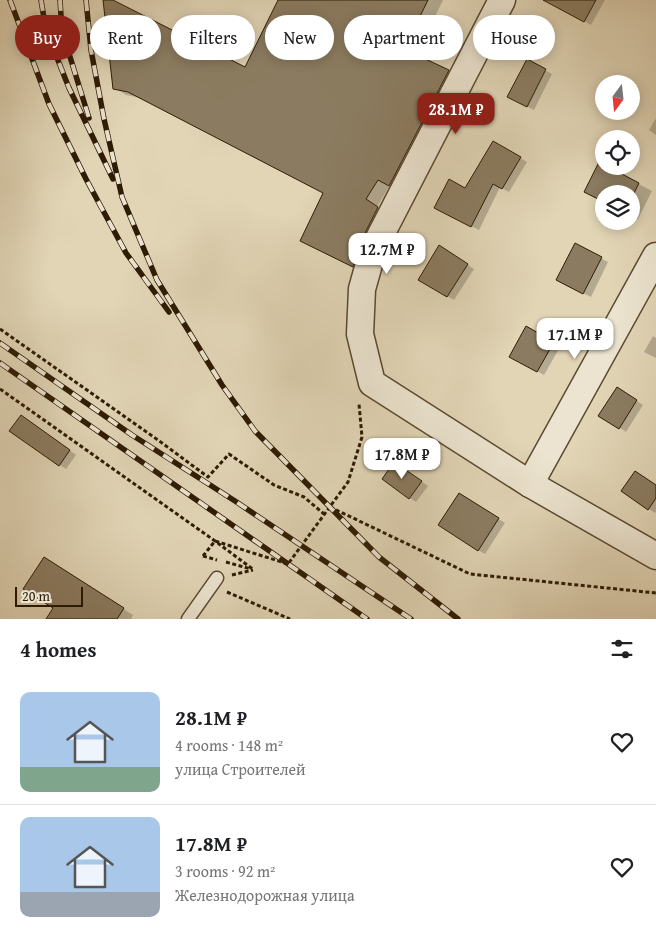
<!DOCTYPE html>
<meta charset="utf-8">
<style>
body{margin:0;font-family:"Gentium Book Plus",serif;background:#f6f6f6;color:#202124;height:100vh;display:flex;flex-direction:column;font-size:19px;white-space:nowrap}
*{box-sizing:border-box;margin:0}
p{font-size:16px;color:#757577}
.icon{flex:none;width:28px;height:28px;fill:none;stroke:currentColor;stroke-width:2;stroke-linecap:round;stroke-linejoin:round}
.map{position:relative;height:619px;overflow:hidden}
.panel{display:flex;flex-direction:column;background:#fff;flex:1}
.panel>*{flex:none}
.guide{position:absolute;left:15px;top:15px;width:626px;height:45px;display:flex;gap:10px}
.needle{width:32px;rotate:195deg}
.tools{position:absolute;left:595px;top:75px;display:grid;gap:10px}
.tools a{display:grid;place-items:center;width:45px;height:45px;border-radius:50%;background:#fff;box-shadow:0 2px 12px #0003;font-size:25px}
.scale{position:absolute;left:15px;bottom:12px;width:68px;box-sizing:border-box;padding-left:5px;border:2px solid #2e1b04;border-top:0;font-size:14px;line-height:18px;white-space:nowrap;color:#2e1b04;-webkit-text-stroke:4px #ece4d0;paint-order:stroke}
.price{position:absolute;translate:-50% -42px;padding:0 11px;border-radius:10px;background:#fff;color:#222;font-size:16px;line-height:32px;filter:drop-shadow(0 1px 2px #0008)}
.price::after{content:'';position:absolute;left:50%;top:30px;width:15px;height:11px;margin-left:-8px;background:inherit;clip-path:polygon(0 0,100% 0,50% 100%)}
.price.on{background:#8f2418;color:#fff}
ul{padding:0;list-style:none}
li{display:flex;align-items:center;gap:15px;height:125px;padding:0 20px}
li+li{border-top:1px solid #e0e0e0}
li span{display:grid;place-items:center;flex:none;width:140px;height:100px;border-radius:10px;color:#555}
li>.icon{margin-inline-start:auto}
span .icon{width:60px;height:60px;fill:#fffc;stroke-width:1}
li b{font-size:21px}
h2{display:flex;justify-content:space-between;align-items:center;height:60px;padding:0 20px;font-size:21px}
.chip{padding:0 18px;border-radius:22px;background:#fff;box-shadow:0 2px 12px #0003;font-size:18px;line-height:45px}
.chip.on{background:#8f2418;color:#fff}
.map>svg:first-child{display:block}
.shadow{fill:#0003}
.building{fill:#8b7c61;stroke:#2e1b04}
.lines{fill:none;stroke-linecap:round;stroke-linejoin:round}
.lane-casing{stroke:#5b4a30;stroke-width:15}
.street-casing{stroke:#5b4a30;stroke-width:29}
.path{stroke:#2e1b04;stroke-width:3;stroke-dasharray:4 2.5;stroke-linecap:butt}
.lane{stroke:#ece4d0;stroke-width:12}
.street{stroke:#ece4d0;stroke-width:26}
.rail-casing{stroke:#2e1b04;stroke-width:5.5}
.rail{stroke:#ece4d0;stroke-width:4;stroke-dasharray:11;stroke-linecap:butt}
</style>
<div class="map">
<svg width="656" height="619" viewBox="0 0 656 619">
<rect width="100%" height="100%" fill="#e1d5b6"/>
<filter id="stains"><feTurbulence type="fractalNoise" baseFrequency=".004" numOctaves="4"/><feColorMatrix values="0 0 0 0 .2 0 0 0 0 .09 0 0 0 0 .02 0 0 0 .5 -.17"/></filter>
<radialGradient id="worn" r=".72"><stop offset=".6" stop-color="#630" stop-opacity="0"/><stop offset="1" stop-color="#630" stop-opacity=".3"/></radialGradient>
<g class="shadow">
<path d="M104,0H110L245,69L279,0H443L416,55L460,78L401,191L390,185L377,207L389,215L364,273L301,241L325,193L141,98L126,95L115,88Z"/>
<path d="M555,0H605L591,25L553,4Z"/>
<path d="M527,60L552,74L534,110L509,97Z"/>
<path d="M656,118V135L649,130Z"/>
<path d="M494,142L527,162L509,192L500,187L479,230L443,212L466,189Z"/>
<path d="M604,166L652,191L638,219L631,215V194Z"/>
<path d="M575,245L608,262L591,297L564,284Z"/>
<path d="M440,247L474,269L454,300L419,279Z"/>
<path d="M526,328L560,347L544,375L511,356Z"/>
<path d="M653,336L656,338V358L644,352Z"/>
<path d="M624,393L643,405L626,432L620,428Z"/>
<path d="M28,420L76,455L66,469L60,465Z"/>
<path d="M401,467L428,486L416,502L410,498Z"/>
<path d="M656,486V512L655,513L649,509Z"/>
<path d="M466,498L505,523L485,554L478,550Z"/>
<path d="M54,565L133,615L131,619H47L55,608Z"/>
</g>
<g class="building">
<path d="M103,0H113L245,67L278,0H428L404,49L449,70L389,186L378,180L366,199L378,207L360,243L353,267L300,241L323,193L128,92L113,89Z"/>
<path d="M543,0H596L584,22Z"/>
<path d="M527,59L546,69L527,107L507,97Z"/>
<path d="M493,141L521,157L502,189L493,184L471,227L434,208L449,179L465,188Z"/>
<path d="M599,162L604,164V166H607L639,183L631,199V194H604V202L584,192Z"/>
<path d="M575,243L602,257L583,294L556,280Z"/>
<path d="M439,245L468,264L447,297L418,280Z"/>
<path d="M526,326L554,342L537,372L509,357Z"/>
<path d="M617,387L637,400L619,429L598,416Z"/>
<path d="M21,415L70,450L59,466L9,431Z"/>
<path d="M394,462L422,481L409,499L382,479Z"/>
<path d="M635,471L656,485V498L648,510L621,491Z"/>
<path d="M459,493L499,518L478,551L438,525Z"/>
<path d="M44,557L124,608L117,619H46L53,608L23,589Z"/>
</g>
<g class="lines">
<defs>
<path id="lane" d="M188,619L217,578"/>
<g id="street">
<path d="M502,0L373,250L362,289L360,334L372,383L530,484L656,556"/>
<path d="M530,484L656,256"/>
</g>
</defs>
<use href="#lane" class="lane-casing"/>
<use href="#street" class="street-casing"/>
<g class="path">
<path d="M0,329L158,440L208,477L229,454L274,485L304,497L324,514"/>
<path d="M0,389L215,541L254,570"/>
<path d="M330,507L470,574L656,593"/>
<path d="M203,556L215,541L288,564L348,482L362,437L359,404"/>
<path d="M203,556L217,560"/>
<path d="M226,562L251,569"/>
<path d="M232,575L253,570"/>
<path d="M227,592L290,619"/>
</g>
<use href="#lane" class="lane"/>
<use href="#street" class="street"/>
<defs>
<g id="rail">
<path d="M10,0L49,104L86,179L126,253L169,312"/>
<path d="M41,0L46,30L69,88L113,179"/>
<path d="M60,0L62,31L89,118"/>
<path d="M86,0L91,50L104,119L122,197L157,280L222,385L255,431L379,557L458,619"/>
<path d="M0,343L132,435L235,501L411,619"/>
<path d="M0,363L367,619"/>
</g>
</defs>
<use href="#rail" class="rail-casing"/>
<use href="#rail" class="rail"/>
</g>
<rect width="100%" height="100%" filter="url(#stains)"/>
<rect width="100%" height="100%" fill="url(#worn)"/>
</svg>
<div class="tools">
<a><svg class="needle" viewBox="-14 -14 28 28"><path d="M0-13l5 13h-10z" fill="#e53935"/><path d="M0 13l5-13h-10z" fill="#757577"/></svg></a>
<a><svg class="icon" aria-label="locate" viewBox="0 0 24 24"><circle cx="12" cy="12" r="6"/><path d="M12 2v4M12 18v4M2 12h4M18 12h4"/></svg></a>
<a><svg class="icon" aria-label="layers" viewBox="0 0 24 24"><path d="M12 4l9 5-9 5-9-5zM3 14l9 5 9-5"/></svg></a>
</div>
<div class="scale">20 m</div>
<b class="price on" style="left:456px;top:135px">28.1M ₽</b>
<b class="price" style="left:387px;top:275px">12.7M ₽</b>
<b class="price" style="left:575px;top:360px">17.1M ₽</b>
<b class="price" style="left:402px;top:480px">17.8M ₽</b>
<div class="guide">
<a class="chip on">Buy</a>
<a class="chip">Rent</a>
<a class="chip">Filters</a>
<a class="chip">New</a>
<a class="chip">Apartment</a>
<a class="chip">House</a>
</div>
</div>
<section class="panel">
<h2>4 homes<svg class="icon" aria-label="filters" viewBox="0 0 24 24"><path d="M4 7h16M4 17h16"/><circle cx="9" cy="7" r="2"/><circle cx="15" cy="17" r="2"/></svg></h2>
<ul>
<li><span style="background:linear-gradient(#a9c7e8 75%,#7fa58c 0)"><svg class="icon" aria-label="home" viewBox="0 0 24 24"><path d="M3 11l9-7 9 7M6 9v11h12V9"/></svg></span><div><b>28.1M ₽</b><p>4 rooms · 148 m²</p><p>улица Строителей</p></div><svg class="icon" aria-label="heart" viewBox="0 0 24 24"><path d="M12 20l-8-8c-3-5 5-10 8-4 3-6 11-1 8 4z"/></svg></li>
<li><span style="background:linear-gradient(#a9c7e8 75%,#9aa5b1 0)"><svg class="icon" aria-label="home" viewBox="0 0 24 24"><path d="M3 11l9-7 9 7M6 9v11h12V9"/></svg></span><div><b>17.8M ₽</b><p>3 rooms · 92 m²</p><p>Железнодорожная улица</p></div><svg class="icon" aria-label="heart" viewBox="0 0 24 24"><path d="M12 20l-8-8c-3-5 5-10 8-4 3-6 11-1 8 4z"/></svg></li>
</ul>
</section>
